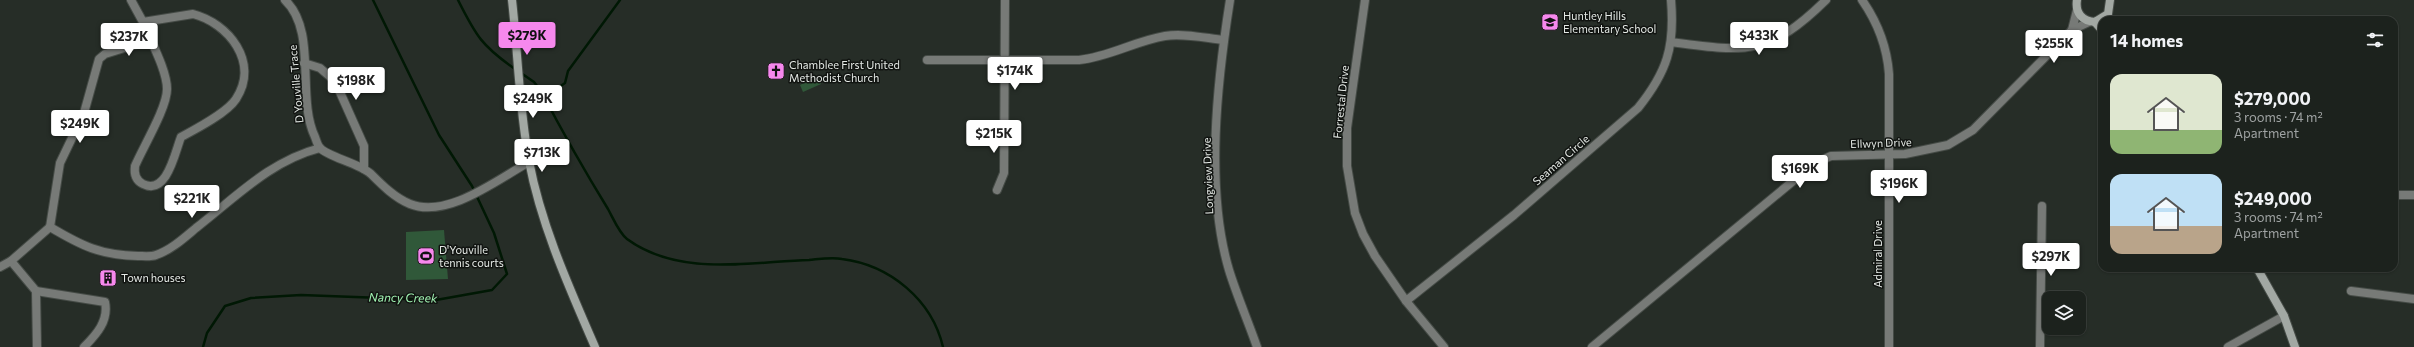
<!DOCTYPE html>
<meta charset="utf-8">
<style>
body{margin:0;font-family:Commissioner,sans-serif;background:#292f2a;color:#f1f3f6;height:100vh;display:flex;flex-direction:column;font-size:15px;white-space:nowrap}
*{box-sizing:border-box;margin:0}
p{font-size:13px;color:#a0a4a4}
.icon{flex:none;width:22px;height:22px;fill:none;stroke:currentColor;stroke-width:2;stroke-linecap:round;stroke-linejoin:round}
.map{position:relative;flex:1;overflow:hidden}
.side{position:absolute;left:2098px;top:16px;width:300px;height:256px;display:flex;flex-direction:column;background:#1c221d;border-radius:12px;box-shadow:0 1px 3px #0004,0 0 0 1px #3a3f3b}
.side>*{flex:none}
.tools{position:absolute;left:2042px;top:291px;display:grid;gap:8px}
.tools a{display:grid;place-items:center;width:44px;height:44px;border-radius:8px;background:#1c221d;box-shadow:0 1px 3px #0004,0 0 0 1px #3a3f3b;font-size:20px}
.price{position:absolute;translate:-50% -34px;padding:0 9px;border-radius:4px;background:#fff;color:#222;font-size:13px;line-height:26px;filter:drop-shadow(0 1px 2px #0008)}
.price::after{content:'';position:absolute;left:50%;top:24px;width:12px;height:9px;margin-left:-6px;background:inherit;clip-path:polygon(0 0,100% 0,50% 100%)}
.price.selected{background:#f688ed;color:#111}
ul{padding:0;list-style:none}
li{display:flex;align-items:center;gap:12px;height:100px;padding:0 12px}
li span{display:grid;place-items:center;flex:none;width:112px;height:80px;border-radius:12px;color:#555}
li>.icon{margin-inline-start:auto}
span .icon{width:48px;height:48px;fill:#fffc;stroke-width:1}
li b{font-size:17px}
h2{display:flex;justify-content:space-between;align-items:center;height:48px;padding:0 12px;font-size:17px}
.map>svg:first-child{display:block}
.green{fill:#305839}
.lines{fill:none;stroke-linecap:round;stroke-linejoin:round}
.stream{stroke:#001804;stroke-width:2.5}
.street-casing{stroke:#454b46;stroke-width:10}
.secondary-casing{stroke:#454b46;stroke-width:10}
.street{stroke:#777a77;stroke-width:8}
.secondary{stroke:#a2a8a3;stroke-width:8}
.labels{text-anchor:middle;stroke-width:3;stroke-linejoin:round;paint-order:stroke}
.poi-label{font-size:11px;fill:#e5eae6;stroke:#111411;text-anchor:start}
.street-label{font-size:11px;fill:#e5eae6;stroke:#111411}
.water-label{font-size:12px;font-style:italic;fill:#a1f4b3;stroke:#111411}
</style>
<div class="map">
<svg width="2414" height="347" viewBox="0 0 2414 347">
<rect width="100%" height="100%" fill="#262d27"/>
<g class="green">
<path d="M818,76L821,84L803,92L800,85Z"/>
<path d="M444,230L448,279L406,280V232Z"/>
</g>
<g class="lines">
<g class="stream">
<path d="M458,0C476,36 482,46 515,69"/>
<path d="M521,73L534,82L541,91C562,131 584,170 608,209C613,218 619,233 627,239C679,277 749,262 809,260C820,259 832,257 842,259C890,265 932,300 943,347"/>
<path d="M541,91L555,90L565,83L568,71L620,0"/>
<path d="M203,347L207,333L225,306L251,298L301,295L436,300L492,290L507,274L494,233L472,186L439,135L373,0"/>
</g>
<defs>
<g id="street">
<path d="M131,0L143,22"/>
<path d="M285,0C318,31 296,98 315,137C316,140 318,146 320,148C328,157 359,163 371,174C382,185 395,198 410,204C447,219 497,180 529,162"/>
<path d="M1230,0C1217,82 1205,189 1229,270C1237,296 1248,321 1257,347"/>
<path d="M1365,0L1347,128V166L1355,213L1363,234L1375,256L1406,301L1444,347"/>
<path d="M1862,0C1878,23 1887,46 1889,74V347"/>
<path d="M193,14C228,23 260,62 236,99C227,113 196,129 181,137C175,152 167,196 143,184C135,180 134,173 135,166C143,147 167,108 167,89C167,70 150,40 143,22Z"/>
<path d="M2072,30L2077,10"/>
<path d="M1671,42C1746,52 1769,56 1826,0"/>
<path d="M927,60H1079C1109,57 1135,41 1165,36C1184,33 1205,38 1224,40"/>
<path d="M304,63L320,68L335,81L364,146V169"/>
<path d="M997,190L1004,173L1005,0"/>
<path d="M2394,195H2414"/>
<path d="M50,227C82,246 100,255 138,256C143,256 151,257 156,255C171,250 184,238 196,228C236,197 270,161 320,148"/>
<path d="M50,227L60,163L84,113L99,59L105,54L150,40"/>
<path d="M11,261L36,291L105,302C109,321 96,335 84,347"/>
<path d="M0,267L11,261L50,227"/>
<path d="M36,291L37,347"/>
<path d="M2351,291L2414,299"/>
<path d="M1406,301L1514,215L1638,108C1667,72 1675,47 1671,0"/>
<path d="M1592,347L1815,163L1831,156L1905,154L1948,145L1973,130L2072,30L2089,22"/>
<path d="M2040,347L2042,206"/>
<path d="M2228,347L2284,316"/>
</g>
<g id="secondary">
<path d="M512,0C518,53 519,108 529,161C541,225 569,287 595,347"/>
<path d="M2077,0C2075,13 2082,21 2095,22L2108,14L2110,0"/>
<path d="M2095,22L2102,30"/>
<path d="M2257,268L2284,316L2295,347"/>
</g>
</defs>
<use href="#street" class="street-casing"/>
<use href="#secondary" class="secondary-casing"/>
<use href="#street" class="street"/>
<use href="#secondary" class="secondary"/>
</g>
<defs>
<symbol id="school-square" viewBox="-11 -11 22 22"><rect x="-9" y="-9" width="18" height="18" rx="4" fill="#f688ed" stroke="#111411"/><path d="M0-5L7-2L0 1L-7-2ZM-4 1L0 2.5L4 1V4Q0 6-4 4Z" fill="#111"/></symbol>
<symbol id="church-square" viewBox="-11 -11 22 22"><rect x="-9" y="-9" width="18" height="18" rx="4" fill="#f688ed" stroke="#111411"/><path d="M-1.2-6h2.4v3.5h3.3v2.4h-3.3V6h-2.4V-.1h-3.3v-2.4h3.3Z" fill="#111"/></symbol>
<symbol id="stadium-square" viewBox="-11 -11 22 22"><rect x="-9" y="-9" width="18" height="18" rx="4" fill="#f688ed" stroke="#111411"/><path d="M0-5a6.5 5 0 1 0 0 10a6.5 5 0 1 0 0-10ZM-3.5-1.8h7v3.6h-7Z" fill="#111"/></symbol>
<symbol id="building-square" viewBox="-11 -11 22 22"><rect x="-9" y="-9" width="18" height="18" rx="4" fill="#f688ed" stroke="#111411"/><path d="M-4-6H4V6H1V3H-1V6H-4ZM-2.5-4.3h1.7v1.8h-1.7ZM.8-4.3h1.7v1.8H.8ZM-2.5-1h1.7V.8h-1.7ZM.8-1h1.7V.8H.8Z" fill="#111"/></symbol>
</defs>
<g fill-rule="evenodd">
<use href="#school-square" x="1540" y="12" width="20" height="20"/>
<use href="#church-square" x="766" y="61" width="20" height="20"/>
<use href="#stadium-square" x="416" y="246" width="20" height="20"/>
<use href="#building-square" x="98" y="268" width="20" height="20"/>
</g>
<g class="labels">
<g class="poi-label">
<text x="1563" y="20">Huntley Hills<tspan x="1563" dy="13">Elementary School</tspan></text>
<text x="789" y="69">Chamblee First United<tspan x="789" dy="13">Methodist Church</tspan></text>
<text x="439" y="254">D'Youville<tspan x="439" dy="13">tennis courts</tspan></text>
<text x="121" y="282">Town houses</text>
</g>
<g class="street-label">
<text transform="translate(296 84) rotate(-95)" y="4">D Youville Trace</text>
<text transform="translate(1341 102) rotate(-84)" y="4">Forrestal Drive</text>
<text transform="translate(1881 143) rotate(-2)" y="4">Ellwyn Drive</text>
<text transform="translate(1561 160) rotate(-41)" y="4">Seaman Circle</text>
<text transform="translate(1208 176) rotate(-92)" y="4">Longview Drive</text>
<text transform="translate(1878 254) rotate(-90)" y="4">Admiral Drive</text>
</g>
<g class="water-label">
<text transform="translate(403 298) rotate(1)" y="4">Nancy Creek</text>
</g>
</g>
</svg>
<div class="tools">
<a><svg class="icon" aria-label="layers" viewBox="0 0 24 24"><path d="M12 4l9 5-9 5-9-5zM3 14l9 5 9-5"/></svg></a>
</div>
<b class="price selected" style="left:527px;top:56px">$279K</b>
<b class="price" style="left:1759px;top:56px">$433K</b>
<b class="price" style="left:129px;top:57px">$237K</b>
<b class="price" style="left:2054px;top:64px">$255K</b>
<b class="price" style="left:1015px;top:91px">$174K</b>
<b class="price" style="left:356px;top:101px">$198K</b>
<b class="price" style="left:533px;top:119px">$249K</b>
<b class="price" style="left:80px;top:144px">$249K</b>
<b class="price" style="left:994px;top:154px">$215K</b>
<b class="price" style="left:542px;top:173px">$713K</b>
<b class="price" style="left:1800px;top:189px">$169K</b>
<b class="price" style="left:1899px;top:204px">$196K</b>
<b class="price" style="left:192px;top:219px">$221K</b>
<b class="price" style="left:2051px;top:277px">$297K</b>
<section class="side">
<h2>14 homes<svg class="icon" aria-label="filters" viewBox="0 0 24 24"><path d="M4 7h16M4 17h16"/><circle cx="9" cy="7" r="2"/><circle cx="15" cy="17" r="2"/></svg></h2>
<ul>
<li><span style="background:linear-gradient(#dfe7d0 70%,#8fb573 0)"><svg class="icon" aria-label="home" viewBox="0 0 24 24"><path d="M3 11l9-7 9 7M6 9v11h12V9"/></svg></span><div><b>$279,000</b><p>3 rooms · 74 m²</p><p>Apartment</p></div></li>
<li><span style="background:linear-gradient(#bfe0f5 65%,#b9a48a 0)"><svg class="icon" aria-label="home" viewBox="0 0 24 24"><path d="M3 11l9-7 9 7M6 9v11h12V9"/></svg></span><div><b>$249,000</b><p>3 rooms · 74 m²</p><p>Apartment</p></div></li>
</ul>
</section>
</div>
